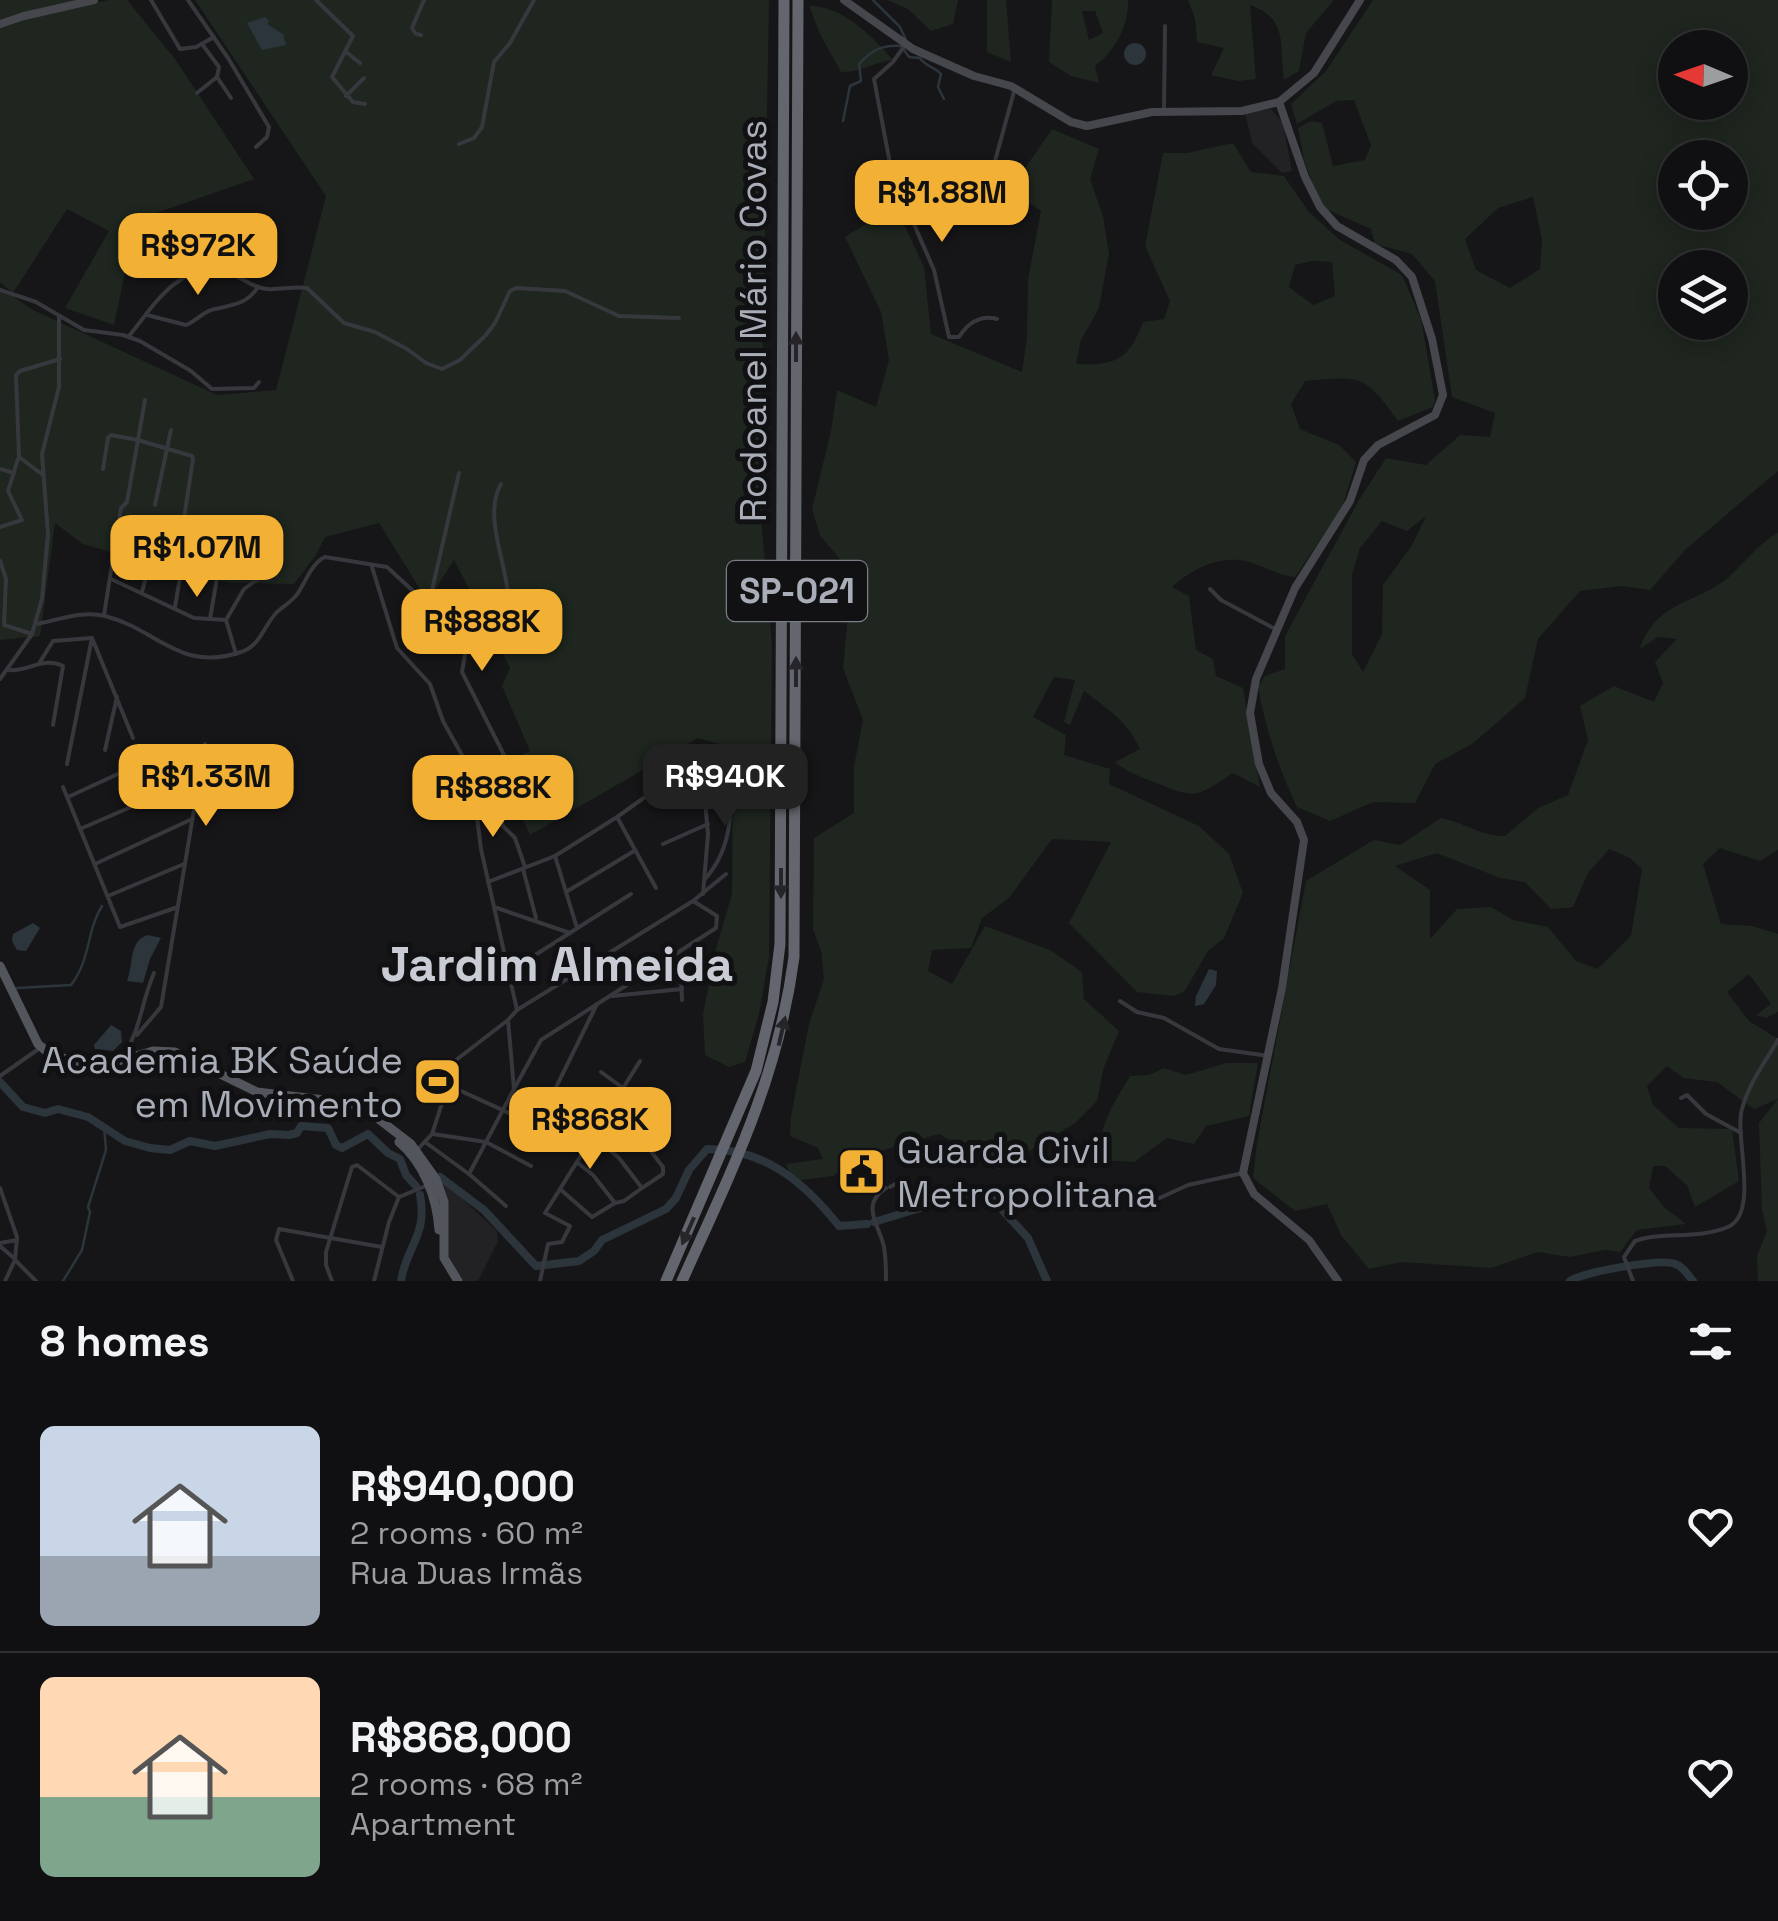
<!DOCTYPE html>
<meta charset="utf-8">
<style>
body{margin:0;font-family:"Space Grotesk",sans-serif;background:#1e1e20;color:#f1f3f6;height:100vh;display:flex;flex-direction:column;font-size:38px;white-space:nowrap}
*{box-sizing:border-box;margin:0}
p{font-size:32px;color:#9c9d9f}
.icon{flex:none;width:55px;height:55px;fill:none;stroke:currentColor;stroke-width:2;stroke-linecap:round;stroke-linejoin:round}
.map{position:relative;height:1281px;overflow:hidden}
.panel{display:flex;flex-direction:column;background:#101012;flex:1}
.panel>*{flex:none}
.needle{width:65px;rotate:272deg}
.buttons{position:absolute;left:1658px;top:30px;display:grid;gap:20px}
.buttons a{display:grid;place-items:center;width:90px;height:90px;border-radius:50%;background:#101012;box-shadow:0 5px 25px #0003,0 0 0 2px #303032;font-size:50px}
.price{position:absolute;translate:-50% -85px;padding:0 22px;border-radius:20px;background:#f2b134;color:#111;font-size:32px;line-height:65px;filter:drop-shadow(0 2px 5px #0008)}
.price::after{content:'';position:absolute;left:50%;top:60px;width:30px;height:22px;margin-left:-15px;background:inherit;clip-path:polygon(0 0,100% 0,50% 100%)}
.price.on{background:#222;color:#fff}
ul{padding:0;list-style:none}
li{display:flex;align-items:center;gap:30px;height:250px;padding:0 40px}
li+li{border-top:2px solid #303032}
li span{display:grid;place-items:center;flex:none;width:280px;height:200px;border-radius:15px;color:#555}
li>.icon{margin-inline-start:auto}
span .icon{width:120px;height:120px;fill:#fffc;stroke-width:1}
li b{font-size:42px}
h2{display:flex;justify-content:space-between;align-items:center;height:120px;padding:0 40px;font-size:42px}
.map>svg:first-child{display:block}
.built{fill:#222225}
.green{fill:#1e261f;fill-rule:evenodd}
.water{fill:#2c353c}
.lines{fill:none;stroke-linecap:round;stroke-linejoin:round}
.stream{stroke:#2c353c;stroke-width:2.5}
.river{stroke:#2c353c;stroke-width:8}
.street{stroke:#37383d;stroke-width:4}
.secondary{stroke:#45474d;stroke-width:8}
.primary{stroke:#53555c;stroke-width:9}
.highway{stroke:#63666e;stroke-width:11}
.oneway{fill:#26262a}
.labels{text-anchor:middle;stroke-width:10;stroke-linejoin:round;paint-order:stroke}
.shield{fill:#111113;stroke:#7b7e86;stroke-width:2.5}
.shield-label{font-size:35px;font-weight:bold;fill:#a8adb8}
.street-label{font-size:38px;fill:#a8adb8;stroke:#111113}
.poi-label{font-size:38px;fill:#a8adb8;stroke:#111113;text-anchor:end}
.district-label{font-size:48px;font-weight:bold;fill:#c9ccd4;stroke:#111113}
</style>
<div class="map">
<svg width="1778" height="1281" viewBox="0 0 1778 1281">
<rect width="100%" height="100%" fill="#161618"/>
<g class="built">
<path d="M1271,109L1283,123L1292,171L1282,173L1252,143L1245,113Z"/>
<path d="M443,1181L497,1231L498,1241L478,1281H461L447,1260L440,1182Z"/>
</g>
<g class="green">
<path d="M0,0H79L0,19Z"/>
<path d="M108,0H127L175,59L254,179L136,220L114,325L65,308L109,231L67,209L13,293L0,282V24Z"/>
<path d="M195,0H769L760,504L772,645L769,957L759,1014L745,1062L729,1067L705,1055L703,1014L716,949L732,894L733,748L698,738L530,835L498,766L530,751L502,686L510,668L454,560L431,596L420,589L379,523L325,537L316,555L294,584L231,583L177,571L83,544L55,523L40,636L0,640V287L31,309L217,395L276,390L326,196Z"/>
<path d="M887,0H958L953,24L931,31L908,9Z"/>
<path d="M987,0H1006L1011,62L987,52Z"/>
<path d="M1052,0H1128C1129,26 1115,51 1095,66L1099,83L1071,76L1049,62ZM1082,11H1095L1103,33L1089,40Z"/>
<path d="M1188,0H1334L1306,33L1299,71L1284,80C1279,45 1289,19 1250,5L1256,79L1238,81L1211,75L1224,48L1197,42L1195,19Z"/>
<path d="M1373,0H1778V471L1686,549L1650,590L1622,586L1580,591L1538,639L1525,698L1472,744L1435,764L1415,803L1373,802L1330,821L1297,807C1278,767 1266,730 1258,687L1265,676L1285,669V636L1359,500L1386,458L1426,465L1460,435L1490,437L1495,413L1452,397L1435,281L1412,254L1375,244L1371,229L1321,207L1304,160L1298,128L1311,121L1322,123L1333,166L1365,160L1371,145L1354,100L1336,101L1297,124L1291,104L1326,71ZM1675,48H1730V102H1675ZM1675,158H1730V212H1675ZM1533,197L1542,240L1540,269L1510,288L1476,270L1465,239L1498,208ZM1675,268H1730V322H1675ZM1426,516L1412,545L1383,585L1382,634L1363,672L1352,654V575L1360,548L1382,521L1407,531Z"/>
<path d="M809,6C843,6 871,35 893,60C874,62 859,73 841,72L820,34Z"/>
<path d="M1052,129L1099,149L1090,179L1103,216L1109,254L1099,308L1081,340L1076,364C1115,366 1129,360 1143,322L1164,319L1170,301L1145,246L1163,153H1187L1233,143L1251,172L1284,176L1309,212L1340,240L1402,275L1421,319L1435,400L1433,407L1398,421C1364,374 1363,376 1305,381L1291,404L1300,429L1339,445L1356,462L1342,508L1295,577C1275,575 1258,562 1239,560C1213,558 1190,571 1172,587L1189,596L1196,650L1213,659L1216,676L1243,688L1260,787L1233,773C1192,800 1196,798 1151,781C1137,775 1127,772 1115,762L1140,749C1127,721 1108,709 1084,691L1070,725L1064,722L1075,680L1054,677L1033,717L1066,735L1064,755L1110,769L1109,784L1199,826L1229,854L1243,893L1224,938L1208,951L1184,992L1174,996L1137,992L1069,923L1111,842L1052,839L1009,898L982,918L971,948L932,950L928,971L952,984L985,926L1050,950L1082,972L1084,999L1119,1031L1103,1070L1097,1101L1075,1123L1000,1169C975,1163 961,1145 939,1134L880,1151L868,1162L849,1164L833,1176L793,1181L786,1164L823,1159L818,1148L790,1136L791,1116L809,1024L824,979L821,951L813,929L814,838L854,813V766L863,720L843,668L848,615L843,563L820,535L812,509L831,431L837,390L876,407L889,360L881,312L845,237L895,205L924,267L931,334L1022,372L1027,337L1028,279L1041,211L1010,190ZM1312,261L1332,262L1335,296L1313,305L1289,287L1295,265Z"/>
<path d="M1778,533V850L1760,861L1720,848L1703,864L1721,924L1752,926L1778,934V1012L1766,1018L1756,1015L1771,1004L1749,974L1727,992L1749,1021L1778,1039V1281H1758L1757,1256L1767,1231L1762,1210L1759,1123L1778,1099L1754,1109L1717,1082L1683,1078L1667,1066L1647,1086L1653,1105L1679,1128L1732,1129L1739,1181L1695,1207L1687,1185L1665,1166H1653L1649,1188L1665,1208L1686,1224L1637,1230L1620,1252L1605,1250L1570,1257L1538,1252L1491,1268L1401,1262L1369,1269L1341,1235L1327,1204L1295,1211L1253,1178L1257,1143L1306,881L1374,840L1400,845L1441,818C1467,823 1476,835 1505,836L1538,808L1568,795L1588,740L1580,706L1614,686L1654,702L1663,683L1655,662L1677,639L1658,637L1640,649C1656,600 1698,604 1730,576C1746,561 1759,543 1778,533ZM1609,849L1630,858L1642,869L1631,936L1598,969L1576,961L1548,927L1513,920L1491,907L1457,909L1430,939V890L1395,866L1437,853L1500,878L1525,882L1551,909L1573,907L1588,873Z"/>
<path d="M1226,1063H1258L1249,1116L1206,1126L1194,1144L1167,1138L1134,1162L1100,1160C1098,1126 1113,1104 1130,1076L1149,1075L1164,1068L1186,1075Z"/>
</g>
<g class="water">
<path d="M265,17L269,21L267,24L283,34L286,45L262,50L247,23Z"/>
<circle cx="1135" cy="54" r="11"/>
<path d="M33,923L40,928L26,951L17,950L12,941L13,934Z"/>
<path d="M148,935L161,938L150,959L143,983L127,981C134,964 128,941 148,935Z"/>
<path d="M1209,969L1217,971L1216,985L1204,1004L1195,1006L1196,996Z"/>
<path d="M111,1025L121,1031L122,1042L113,1051L95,1049L94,1045Z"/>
</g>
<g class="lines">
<g class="stream">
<path d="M873,0L900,27L906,40"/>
<path d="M843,121L850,86L861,81L859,64C871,51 882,44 901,46L909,57L920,58C926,67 935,67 941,74L938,87L944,99"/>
<path d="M17,988L71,985C91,959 86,932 102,906"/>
<path d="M63,1281L82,1250L90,1212L88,1207L106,1150L104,1126"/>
</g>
<g class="river">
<path d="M0,1082L23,1107L45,1113L58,1109L88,1117L125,1141L150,1148L170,1150L190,1141L215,1146L270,1134L289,1135L297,1133L301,1126L328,1128L336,1145L342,1148L368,1134L388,1153L400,1159L406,1175L416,1186"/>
<path d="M440,1177L484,1210L536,1266L579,1261L594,1251L602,1240L666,1209L676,1198L689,1170L707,1149C765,1149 804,1182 839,1226L867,1224"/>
<path d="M874,1222L983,1189L1028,1238L1047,1281"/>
<path d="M401,1281C406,1247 428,1235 420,1195"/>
<path d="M1570,1281C1584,1272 1660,1258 1675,1264C1683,1266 1688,1275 1693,1281"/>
</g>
<g class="street">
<path d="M151,0L180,49L196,47L214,37"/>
<path d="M188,0L228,58L269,127L267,137L256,147"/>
<path d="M316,0L353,36L332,77L353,102L365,104"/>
<path d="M421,35L416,34L412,28L424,0"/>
<path d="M202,44L219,67L217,77"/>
<path d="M905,45L893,62L874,79L892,174C912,183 965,214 983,205L1015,88"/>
<path d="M346,52L360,63"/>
<path d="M197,93L217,77L231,98"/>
<path d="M346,96L364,78"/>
<path d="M1164,111L1165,26"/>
<path d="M459,144L474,138L482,127L494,62L510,43L534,0"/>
<path d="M892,174L934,270L949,337H959C967,324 980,314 997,319"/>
<path d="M0,290L36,302L84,330L123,335L140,341L191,371L212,389L254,388L259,382"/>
<path d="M147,315L186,325C196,321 205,310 215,309C233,305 247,304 258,287"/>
<path d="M129,336C153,307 177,263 223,271C239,274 251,288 267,289C280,290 293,286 307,288L344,323L375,332L407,349L426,363L442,369L460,360L486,335L495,323L510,291L516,288L565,291L619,316L679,318"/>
<path d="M145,400L138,440L192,456L193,459L184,519"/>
<path d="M0,469L14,473"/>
<path d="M103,469L108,438L111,435L138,440L127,502L121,508L104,615"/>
<path d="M43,475L19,457L16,375L20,371L60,359"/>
<path d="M155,505L171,430"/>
<path d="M0,527L22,520L8,491L18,459"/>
<path d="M224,541L274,556L269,571L244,589L226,620"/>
<path d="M0,561L6,579L4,625L32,634"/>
<path d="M372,567L397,648L430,684L443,721L468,766"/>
<path d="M111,579L194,618L226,620L236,654"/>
<path d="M1210,589L1221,600L1277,630"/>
<path d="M142,592L149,565"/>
<path d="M429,603L459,473"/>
<path d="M175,607L180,577"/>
<path d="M451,611L470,625L462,672L508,763"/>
<path d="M210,619L218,572"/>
<path d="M37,624C57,620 84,610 105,616C157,629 180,673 241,652C260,646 264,626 276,613C283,606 292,602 298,593C306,581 312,563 325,557L387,567L425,602L497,623C530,601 476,527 501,484"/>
<path d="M40,662L53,641L92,638"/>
<path d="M8,670C28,672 44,656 63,666L53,725"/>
<path d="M0,679L32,634L42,599L48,534L42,454L59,387V316"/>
<path d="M105,750L117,697"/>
<path d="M702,758L714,757L722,763C737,801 732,849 705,879"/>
<path d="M67,764L92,638L133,738"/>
<path d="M473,785L481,849L517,1010"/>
<path d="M63,787L120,927L178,907"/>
<path d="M68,797L172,749"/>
<path d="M496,805L503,826L515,838L525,867"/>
<path d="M617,817L656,888"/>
<path d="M80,829L198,778"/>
<path d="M663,844L708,824"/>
<path d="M555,856L577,928"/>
<path d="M95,864L190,820"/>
<path d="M523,869L536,918"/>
<path d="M488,882L555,856L617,817L714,748"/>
<path d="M566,892L634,851"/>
<path d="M703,894L708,834L704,791L707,757"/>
<path d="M108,896L184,864"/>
<path d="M494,907L570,933"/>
<path d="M680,951L682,1000"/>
<path d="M510,971L631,894"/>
<path d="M612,996L682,989"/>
<path d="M1120,1001L1137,1012L1164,1018L1219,1049L1269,1056"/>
<path d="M137,1035L161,1007L205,744"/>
<path d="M123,1057C141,1029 141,1003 154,973"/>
<path d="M601,1072L623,1088"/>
<path d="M0,1076L40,1048"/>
<path d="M448,1085L548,1131"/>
<path d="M514,1089L541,1040L716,928L717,916L693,901"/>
<path d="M1681,1098L1687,1095L1706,1114L1741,1133"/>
<path d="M611,1111L632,1127L663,1167V1174L642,1188"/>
<path d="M537,1126L597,1004"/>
<path d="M433,1134L486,1142L531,1166"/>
<path d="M593,1136L619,1158L642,1188L624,1201L615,1203"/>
<path d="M425,1142L469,1174L506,1206"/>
<path d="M418,1149L432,1134L456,1060L508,1020"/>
<path d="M469,1174L514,1089L508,1020L517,1010L693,901L726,874"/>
<path d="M890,1187L899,1182"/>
<path d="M0,1188L17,1237L15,1260L5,1281"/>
<path d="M886,1188C859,1205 880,1226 884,1247C886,1258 886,1270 886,1281"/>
<path d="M560,1189L592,1217L615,1203L593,1175L578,1163"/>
<path d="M1153,1201L1188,1185L1243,1173"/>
<path d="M0,1243L17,1240"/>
<path d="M0,1246L14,1258"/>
<path d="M15,1260L36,1281"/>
<path d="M293,1281L276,1240L279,1229L382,1247"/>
<path d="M332,1281L326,1265V1252L352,1167L357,1165L399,1197"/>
<path d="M374,1281L389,1222L399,1197L428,1185"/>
<path d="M540,1281L548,1244L562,1242L570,1226L545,1213L640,1061"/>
<path d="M1633,1281L1624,1257L1635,1241C1663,1231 1697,1240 1728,1227C1760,1213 1734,1136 1742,1109C1749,1083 1765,1062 1778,1040"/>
</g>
<g class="secondary">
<path d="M844,0L913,49L974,76L1011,86L1071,122L1087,126L1152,112L1242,111L1279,102L1314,73L1360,0"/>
<path d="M0,24L24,16L94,0"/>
<path d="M1279,102L1305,177L1320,207L1337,226L1396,260L1412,277L1432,339L1443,395L1435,415L1378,445L1364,460L1350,501L1295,588L1256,679L1250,713L1259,764L1271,793L1297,822L1304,840L1282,988L1243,1173L1254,1194L1309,1240L1338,1281"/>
</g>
<g class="primary">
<path d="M0,966L38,1044L52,1056L101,1066L153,1051L175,1052L257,1092L350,1103L367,1110L411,1144L436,1179L444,1202V1258L458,1281"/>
<path d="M399,1142C424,1163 437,1198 439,1230"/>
</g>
<g class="highway">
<path d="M666,1281L756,1071L773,1002L780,944L784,0"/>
<path d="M682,1281C732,1170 778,1079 794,957L798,0"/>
</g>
</g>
<defs><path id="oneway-solid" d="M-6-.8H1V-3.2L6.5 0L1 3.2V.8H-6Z" transform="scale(2.5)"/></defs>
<g class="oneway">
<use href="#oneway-solid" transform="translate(796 347) rotate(-90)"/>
<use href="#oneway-solid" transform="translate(796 672) rotate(-90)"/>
<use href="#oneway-solid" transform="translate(781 883) rotate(90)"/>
<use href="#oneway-solid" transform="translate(782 1031) rotate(-77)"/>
<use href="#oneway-solid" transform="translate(688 1231) rotate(114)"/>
</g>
<defs>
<symbol id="stadium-square" viewBox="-11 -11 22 22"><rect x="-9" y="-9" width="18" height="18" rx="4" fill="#f2b134" stroke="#111113"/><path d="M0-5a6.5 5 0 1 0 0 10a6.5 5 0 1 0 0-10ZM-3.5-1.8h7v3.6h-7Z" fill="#111"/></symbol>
<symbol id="civic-square" viewBox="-11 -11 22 22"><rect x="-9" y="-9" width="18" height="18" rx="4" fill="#f2b134" stroke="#111113"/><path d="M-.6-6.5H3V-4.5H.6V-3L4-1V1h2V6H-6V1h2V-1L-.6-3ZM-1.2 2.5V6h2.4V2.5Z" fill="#111"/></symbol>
</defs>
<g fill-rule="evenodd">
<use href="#stadium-square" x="410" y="1054" width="55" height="55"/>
<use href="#civic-square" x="834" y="1144" width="55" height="55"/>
</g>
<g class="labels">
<rect class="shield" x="727" y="561" width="140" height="60" rx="8"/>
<g class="shield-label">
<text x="797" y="603">SP-021</text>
</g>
<g class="street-label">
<text transform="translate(753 321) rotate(-90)" y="13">Rodoanel Mário Covas</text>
</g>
<g class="poi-label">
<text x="403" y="1073">Academia BK Saúde<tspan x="403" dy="44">em Movimento</tspan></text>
<text x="897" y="1163" text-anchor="start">Guarda Civil<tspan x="897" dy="44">Metropolitana</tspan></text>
</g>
<g class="district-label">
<text x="557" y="981">Jardim Almeida</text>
</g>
</g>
</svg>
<div class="buttons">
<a><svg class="needle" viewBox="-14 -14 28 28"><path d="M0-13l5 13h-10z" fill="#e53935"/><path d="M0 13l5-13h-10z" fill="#9c9d9f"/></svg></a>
<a><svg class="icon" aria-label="locate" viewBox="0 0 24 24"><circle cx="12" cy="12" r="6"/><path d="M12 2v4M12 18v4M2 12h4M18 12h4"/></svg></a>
<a><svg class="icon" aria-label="layers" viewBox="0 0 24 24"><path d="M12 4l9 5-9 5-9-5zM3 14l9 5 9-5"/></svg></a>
</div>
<b class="price" style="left:942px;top:245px">R$1.88M</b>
<b class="price" style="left:198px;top:298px">R$972K</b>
<b class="price" style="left:197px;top:600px">R$1.07M</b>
<b class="price" style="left:482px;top:674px">R$888K</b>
<b class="price" style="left:206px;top:829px">R$1.33M</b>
<b class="price on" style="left:725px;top:829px">R$940K</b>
<b class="price" style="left:493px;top:840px">R$888K</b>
<b class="price" style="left:590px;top:1172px">R$868K</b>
</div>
<section class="panel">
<h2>8 homes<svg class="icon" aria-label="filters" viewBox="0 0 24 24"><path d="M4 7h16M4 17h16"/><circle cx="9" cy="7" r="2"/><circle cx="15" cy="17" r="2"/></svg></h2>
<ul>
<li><span style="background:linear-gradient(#c9d6e8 65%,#9aa5b1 0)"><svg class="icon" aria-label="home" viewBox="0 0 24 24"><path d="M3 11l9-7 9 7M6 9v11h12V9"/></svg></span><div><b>R$940,000</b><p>2 rooms · 60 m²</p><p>Rua Duas Irmãs</p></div><svg class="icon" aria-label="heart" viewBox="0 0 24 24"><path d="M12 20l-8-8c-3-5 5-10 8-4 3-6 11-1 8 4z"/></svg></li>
<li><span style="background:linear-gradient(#ffd9b3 60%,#7fa58c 0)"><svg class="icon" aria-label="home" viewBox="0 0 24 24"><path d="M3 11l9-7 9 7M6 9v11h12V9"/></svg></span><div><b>R$868,000</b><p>2 rooms · 68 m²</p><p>Apartment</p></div><svg class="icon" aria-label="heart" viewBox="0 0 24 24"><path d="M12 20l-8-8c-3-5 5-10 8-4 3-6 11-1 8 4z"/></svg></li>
</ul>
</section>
